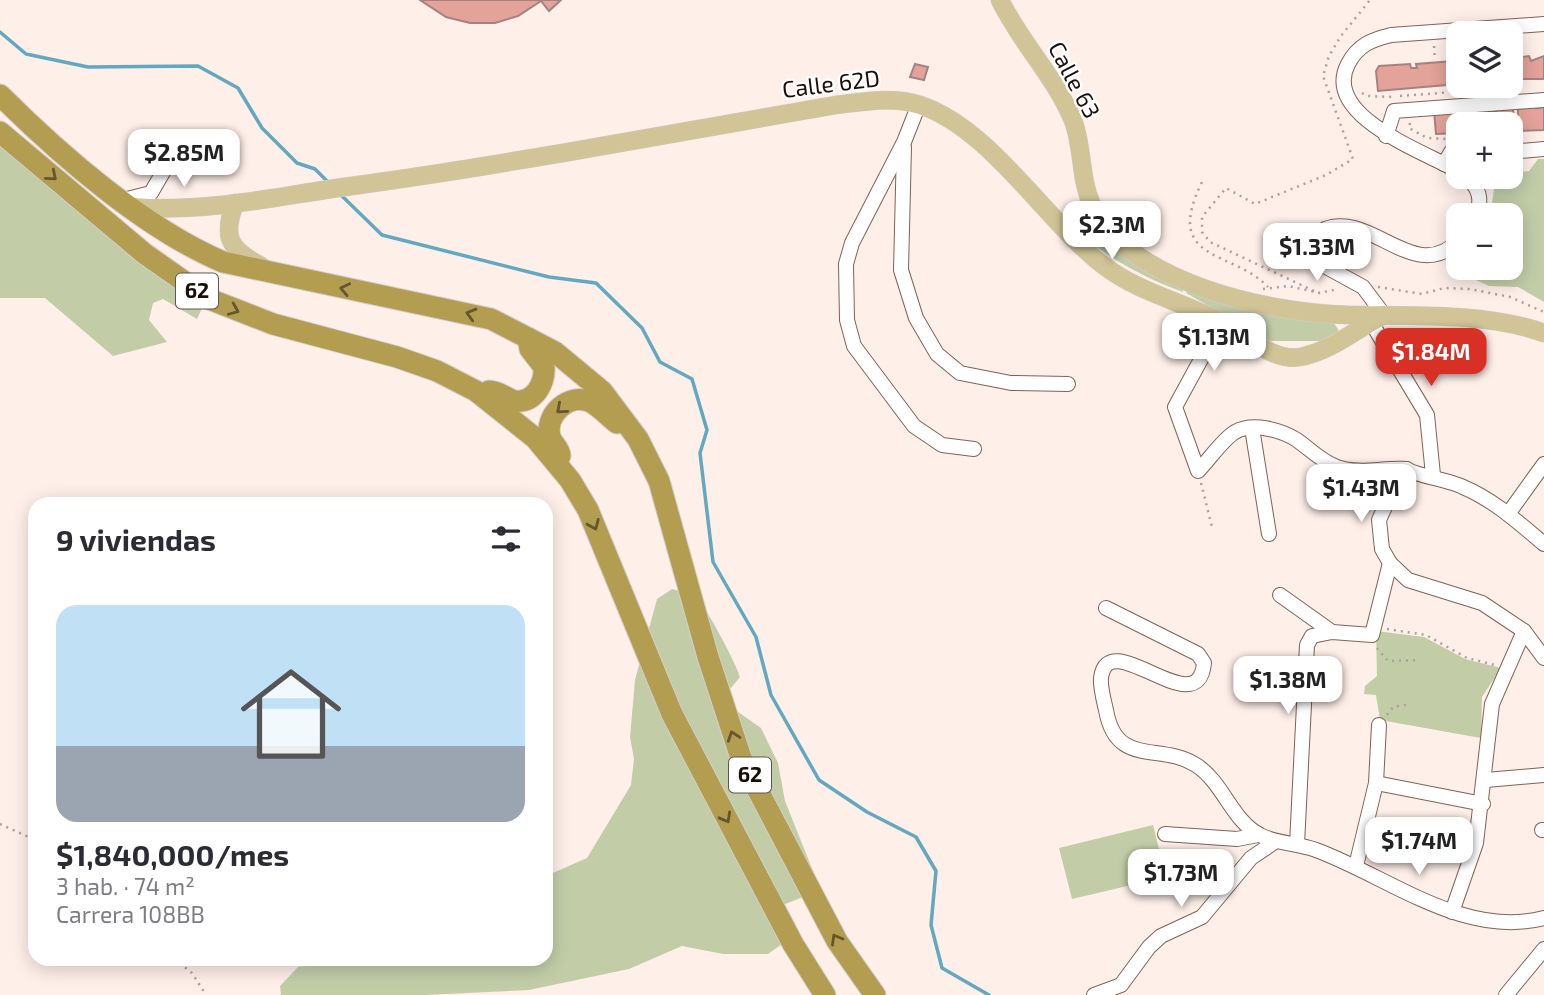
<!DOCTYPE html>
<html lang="es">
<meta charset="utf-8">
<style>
body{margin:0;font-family:"Exo 2",sans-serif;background:#f7f7f7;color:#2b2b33;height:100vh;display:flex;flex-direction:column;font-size:26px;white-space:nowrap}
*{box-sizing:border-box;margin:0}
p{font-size:23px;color:#7c7c81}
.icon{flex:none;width:38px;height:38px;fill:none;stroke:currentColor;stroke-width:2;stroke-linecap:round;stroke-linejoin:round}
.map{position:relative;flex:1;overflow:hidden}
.side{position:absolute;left:28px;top:497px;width:525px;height:469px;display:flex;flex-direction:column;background:#fff;border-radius:21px;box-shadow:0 4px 18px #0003}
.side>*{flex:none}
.controls{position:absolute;left:1446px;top:21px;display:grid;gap:14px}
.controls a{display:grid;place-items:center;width:77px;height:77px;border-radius:14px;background:#fff;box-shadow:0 4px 18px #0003;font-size:35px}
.price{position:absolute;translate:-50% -60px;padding:0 16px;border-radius:14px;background:#fff;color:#222;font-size:23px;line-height:46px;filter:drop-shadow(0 2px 4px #0008)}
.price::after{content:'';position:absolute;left:50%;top:42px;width:21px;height:16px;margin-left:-10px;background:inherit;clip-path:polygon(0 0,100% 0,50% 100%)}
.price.active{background:#d93025;color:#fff}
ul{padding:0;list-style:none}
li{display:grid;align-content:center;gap:14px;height:371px;padding:0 28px}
li span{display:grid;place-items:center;height:217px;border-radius:21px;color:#555}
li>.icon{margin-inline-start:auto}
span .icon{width:126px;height:126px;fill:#fffc;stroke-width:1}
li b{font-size:30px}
h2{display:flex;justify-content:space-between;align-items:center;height:84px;padding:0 28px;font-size:30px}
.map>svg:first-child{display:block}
.green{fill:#c2cda8}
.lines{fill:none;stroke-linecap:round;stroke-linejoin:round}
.stream{stroke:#62a8c0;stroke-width:3.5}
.building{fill:#e3a29a;stroke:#a6827e;stroke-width:2}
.minor-casing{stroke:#816255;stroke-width:16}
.major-casing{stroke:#d1cfce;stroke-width:19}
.highway-casing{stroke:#d1cfce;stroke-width:23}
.path{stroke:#ad9f9a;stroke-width:2.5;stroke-dasharray:2 5;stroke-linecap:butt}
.minor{stroke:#fff;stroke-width:14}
.major{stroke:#d1c497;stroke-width:18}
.highway{stroke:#b39d51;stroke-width:21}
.oneway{stroke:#66562d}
.labels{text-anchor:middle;stroke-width:5;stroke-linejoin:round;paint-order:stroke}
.shield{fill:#fff;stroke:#5f5653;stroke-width:2}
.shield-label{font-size:21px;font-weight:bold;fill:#1a0e09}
.street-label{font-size:23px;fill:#1a0e09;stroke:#fff}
</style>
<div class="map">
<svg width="1544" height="995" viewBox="0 0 1544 995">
<rect width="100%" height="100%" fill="#feefe9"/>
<g class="green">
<path d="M0,139L204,304L197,319L163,299L153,303L149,320L167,342L113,356L45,298H0Z"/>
<path d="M1538,159H1544V302L1518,287L1489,286L1458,272L1460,268H1510V215H1490L1496,177H1510V173L1529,171Z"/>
<path d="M1096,231L1130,260L1181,286L1183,292C1147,279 1118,263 1087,240Z"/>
<path d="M1191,288L1334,323L1339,331L1321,341H1270L1186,293Z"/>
<path d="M672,589C678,591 689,591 694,595C704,602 737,665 740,677L721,700L761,728L778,763L785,801L815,876L808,895L778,907L795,935L768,954H723L682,946L629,969L529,990L425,995H281L280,986L298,967L354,959H546V876L587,858L631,785L634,759L630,737L635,680L657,599Z"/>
<path d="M1376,631L1424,637L1465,659L1501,668L1482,697L1481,738L1380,720L1376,695L1364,694L1365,686L1377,676Z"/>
<path d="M1153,825L1166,877L1072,899L1059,848Z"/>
</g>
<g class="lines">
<g class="stream">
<path d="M0,32L26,54L88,67L198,66L238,88L262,128L297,163L315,169L328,182"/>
<path d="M341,195L382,235L549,277L596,283L642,328L660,362L692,379L707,430L700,453L713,562L756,637L771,695L819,780L867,812L916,837L936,871L931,925L942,968L989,995"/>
</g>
</g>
<g class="building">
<path d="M420,0H561L549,11L541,1L518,16L495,23H470L446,17Z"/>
<path d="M1510,53L1514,58L1529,56L1531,61L1544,56V79H1510Z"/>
<path d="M1453,61V65L1458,62V84L1378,91L1376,71L1379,66L1410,64L1411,68H1417L1416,64Z"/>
<path d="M915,64L928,67L924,80L910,77Z"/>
<path d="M1536,104V108L1544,107V130L1518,131V105Z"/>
<path d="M1498,107H1512L1514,114H1506V120H1513L1512,131L1510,124H1458V133L1436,134L1434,111H1470L1473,121H1477L1479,112L1493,110L1496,113Z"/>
</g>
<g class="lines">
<defs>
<g id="minor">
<path d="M919,104L904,142L852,243L846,264L847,320L854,346L914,426L942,445L974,449"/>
<path d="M1386,136L1394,111L1544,100"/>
<path d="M904,147L901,270L916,318L937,354L960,373L1011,383L1068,384"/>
<path d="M1510,152L1544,149"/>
<path d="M1444,164L1451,152L1458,150"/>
<path d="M1458,171C1425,152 1321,116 1348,64C1358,45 1371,40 1391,35L1544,24"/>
<path d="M1466,177C1479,187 1483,200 1476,215"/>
<path d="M123,200L151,193L170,160"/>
<path d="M1384,315L1363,287L1321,264L1320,245L1325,229C1371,211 1415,285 1458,241"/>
<path d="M1371,322L1427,415L1433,475"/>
<path d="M1226,324L1218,337L1211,341L1175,407L1198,471C1209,460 1222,440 1235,432C1253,422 1281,430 1297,440C1311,450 1321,461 1337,467C1360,475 1384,467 1407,469C1414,475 1449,480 1463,487C1494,500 1519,523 1544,544"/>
<path d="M1252,428L1269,534"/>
<path d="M1413,474L1393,489L1379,520L1382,549L1390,563L1408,580L1482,603L1524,631L1544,658"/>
<path d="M1508,514L1544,464"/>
<path d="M1280,595L1332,632"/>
<path d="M1106,608L1198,654L1204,663C1198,726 1108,623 1101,678C1100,687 1104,701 1106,710C1116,768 1160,742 1196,765C1223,782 1232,821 1260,835C1277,844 1298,843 1316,850C1387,876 1464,939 1544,918"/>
<path d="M1486,780L1544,775"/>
<path d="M1376,783L1483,804"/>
<path d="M1542,830H1544"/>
<path d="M1165,834L1237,839L1258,835"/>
<path d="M1297,844L1307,645L1312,636L1332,632L1372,635L1390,563"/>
<path d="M1356,866L1376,783L1379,725"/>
<path d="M1452,912L1476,843L1492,704L1524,631"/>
<path d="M1094,995L1121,985L1149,947L1161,936L1202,917L1251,858L1276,841"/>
<path d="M1506,995L1544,949"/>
</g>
<g id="major">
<path d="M1000,0C1020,42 1057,79 1074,123C1083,149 1080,179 1092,205C1131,284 1270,313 1349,315C1410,316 1486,312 1544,333"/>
<path d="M235,203C222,237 229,249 261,266"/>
<path d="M133,207C203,213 274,197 344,187C508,165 672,133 836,105C862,102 894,96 920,105C990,128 1046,221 1103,265C1139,293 1184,302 1223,323C1247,334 1271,362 1300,357C1332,351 1356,329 1384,315"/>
</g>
<g id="highway">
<path d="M0,95C60,155 145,229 223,262L491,319L555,352L602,391L638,439L659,481L708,657L741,758L837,941L875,995"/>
<path d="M0,132L145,254L209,299L273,324L397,357L437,371L476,391L535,438L570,480L588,510L672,714L793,944L825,995"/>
<path d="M489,391C500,391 506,399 515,401C535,403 545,383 544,367L530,349L528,338"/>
<path d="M560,456C560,448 553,445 550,437C544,415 569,392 591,402C600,407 609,417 617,423"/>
</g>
</defs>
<use href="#minor" class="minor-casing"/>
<use href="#major" class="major-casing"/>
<use href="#highway" class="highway-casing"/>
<g class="path">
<path d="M1434,46L1435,60"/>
<path d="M1362,93L1367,96L1393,97"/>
<path d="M1400,96L1480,90"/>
<path d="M1410,123L1409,128L1427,138L1447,139"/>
<path d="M1202,182C1162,263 1232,249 1268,287"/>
<path d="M1378,287L1422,294L1444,288L1470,289L1510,297L1544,312"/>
<path d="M1263,289L1288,286L1320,293L1338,289"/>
<path d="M1314,291L1210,242L1202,232V217L1226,188L1255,204L1326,175L1353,159L1323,76L1329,56L1341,36L1370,0"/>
<path d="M1201,483L1212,527"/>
<path d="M1387,629L1426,635L1467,658L1495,665"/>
<path d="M1377,648L1388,661L1420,660"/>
<path d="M1387,715L1393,707L1411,704"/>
<path d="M0,824L35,840"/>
<path d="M174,959L192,973L206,995"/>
</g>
<use href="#minor" class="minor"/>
<use href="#major" class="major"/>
<use href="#highway" class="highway"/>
</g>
<defs><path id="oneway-chevron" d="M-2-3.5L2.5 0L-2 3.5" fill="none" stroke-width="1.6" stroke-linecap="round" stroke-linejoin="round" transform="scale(1.75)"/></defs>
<g class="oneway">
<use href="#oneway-chevron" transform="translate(52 176) rotate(40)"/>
<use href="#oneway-chevron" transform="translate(345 289) rotate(-168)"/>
<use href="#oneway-chevron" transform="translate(234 310) rotate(23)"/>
<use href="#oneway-chevron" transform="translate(471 314) rotate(-164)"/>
<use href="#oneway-chevron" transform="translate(561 409) rotate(139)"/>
<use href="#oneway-chevron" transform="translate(594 525) rotate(67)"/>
<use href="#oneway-chevron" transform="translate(733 736) rotate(-108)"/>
<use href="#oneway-chevron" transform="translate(726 818) rotate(61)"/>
<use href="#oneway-chevron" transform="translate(836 939) rotate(-120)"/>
</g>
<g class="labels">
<g class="shield">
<rect x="176" y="273.5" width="42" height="35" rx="5"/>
<rect x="729" y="757.5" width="42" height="35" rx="5"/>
</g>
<g class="shield-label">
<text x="197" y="298">62</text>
<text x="750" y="782">62</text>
</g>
<g class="street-label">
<text transform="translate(1074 80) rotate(62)" y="8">Calle 63</text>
<text transform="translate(831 84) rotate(-7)" y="8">Calle 62D</text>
</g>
</g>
</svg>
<div class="controls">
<a><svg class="icon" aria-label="layers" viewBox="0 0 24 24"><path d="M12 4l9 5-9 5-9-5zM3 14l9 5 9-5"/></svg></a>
<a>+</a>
<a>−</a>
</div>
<b class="price" style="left:184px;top:189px">$2.85M</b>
<b class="price" style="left:1112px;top:261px">$2.3M</b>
<b class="price" style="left:1317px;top:283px">$1.33M</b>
<b class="price" style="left:1214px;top:373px">$1.13M</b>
<b class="price active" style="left:1431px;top:388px">$1.84M</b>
<b class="price" style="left:1361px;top:524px">$1.43M</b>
<b class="price" style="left:1288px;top:716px">$1.38M</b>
<b class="price" style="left:1419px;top:877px">$1.74M</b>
<b class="price" style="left:1181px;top:909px">$1.73M</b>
<section class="side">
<h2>9 viviendas<svg class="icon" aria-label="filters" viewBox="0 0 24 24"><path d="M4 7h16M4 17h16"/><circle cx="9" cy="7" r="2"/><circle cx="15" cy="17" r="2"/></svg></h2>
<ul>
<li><span style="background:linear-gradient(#bfe0f5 65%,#9aa5b1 0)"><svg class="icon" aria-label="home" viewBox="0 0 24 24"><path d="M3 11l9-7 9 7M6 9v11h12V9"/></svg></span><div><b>$1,840,000/mes</b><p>3 hab. · 74 m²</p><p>Carrera 108BB</p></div></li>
</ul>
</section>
</div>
